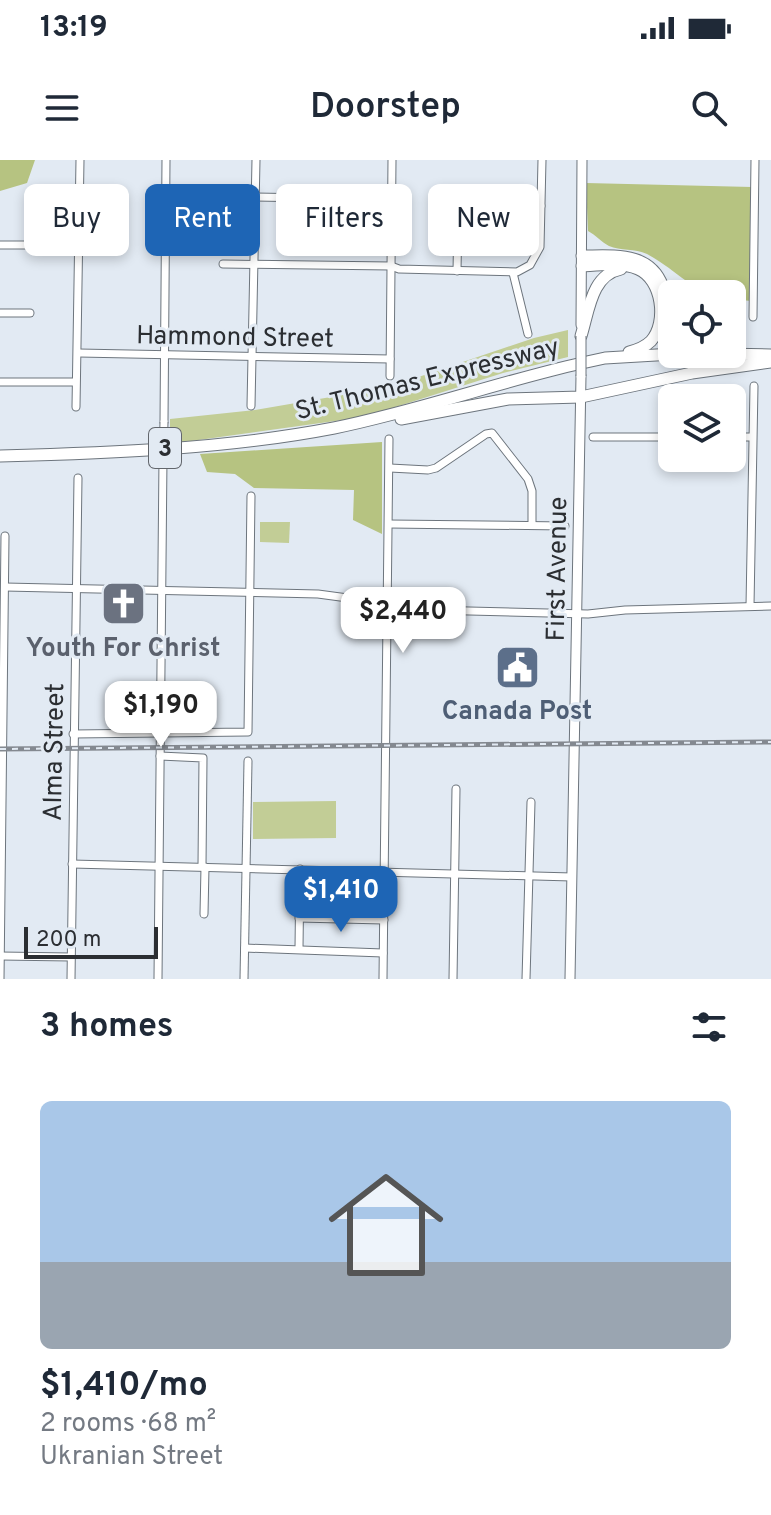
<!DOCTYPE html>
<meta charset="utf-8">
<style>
body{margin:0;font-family:Overpass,sans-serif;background:#f6f6f7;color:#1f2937;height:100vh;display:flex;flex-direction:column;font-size:30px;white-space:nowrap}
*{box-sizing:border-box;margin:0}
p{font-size:26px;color:#747a83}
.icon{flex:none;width:44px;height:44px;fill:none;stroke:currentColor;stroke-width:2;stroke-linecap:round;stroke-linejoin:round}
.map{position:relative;height:819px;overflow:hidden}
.side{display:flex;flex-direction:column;background:#fff;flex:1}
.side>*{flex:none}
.banner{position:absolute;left:24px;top:24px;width:724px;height:72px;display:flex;gap:16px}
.controls{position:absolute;left:658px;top:120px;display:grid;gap:16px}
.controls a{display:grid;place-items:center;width:88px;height:88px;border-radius:12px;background:#fff;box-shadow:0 4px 12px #0003;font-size:40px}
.scale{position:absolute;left:24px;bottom:20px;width:134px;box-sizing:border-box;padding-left:8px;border:4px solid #2b2e32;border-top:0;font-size:22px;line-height:28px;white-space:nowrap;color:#2b2e32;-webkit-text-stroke:6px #e2eaf3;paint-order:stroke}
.price{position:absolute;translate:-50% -68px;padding:0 18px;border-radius:16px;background:#fff;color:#222;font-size:26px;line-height:52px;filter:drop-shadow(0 2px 4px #0008)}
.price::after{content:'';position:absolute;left:50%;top:48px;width:24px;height:18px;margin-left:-12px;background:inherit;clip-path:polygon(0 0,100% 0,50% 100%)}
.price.selected{background:#1e65b5;color:#fff}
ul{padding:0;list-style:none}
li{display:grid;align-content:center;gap:16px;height:424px;padding:0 40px}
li+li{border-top:2px solid #e0e1e3}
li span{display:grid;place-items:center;height:248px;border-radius:12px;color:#555}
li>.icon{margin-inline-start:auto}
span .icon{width:144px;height:144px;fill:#fffc;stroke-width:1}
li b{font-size:34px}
h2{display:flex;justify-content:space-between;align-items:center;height:96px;padding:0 40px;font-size:34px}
.pill{padding:0 28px;border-radius:12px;background:#fff;box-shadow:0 4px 12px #0003;font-size:28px;line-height:72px}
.pill.selected{background:#1e65b5;color:#fff}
.status{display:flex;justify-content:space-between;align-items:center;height:56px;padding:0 40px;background:#fff;direction:ltr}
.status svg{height:22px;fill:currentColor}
header{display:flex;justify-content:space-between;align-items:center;height:104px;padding:0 40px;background:#fff;font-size:36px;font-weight:600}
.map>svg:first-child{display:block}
.green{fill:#c2cd96}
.forest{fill:#b6c381}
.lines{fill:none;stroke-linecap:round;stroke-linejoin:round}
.minor-casing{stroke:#6d757d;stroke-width:9}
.major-casing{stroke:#6d757d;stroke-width:11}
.highway-casing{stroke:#6d757d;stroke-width:13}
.minor{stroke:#fff;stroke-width:7}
.major{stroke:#fff;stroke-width:9}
.highway{stroke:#fff;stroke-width:11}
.rail-casing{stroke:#848990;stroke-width:5}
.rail{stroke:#e2eaf3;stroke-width:2;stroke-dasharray:6;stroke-linecap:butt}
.minor-bridge-casing{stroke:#6d757d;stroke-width:9;stroke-linecap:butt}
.major-bridge-casing{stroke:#6d757d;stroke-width:11;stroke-linecap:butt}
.minor-bridge{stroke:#fff;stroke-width:7}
.major-bridge{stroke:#fff;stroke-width:9}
.labels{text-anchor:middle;stroke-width:6;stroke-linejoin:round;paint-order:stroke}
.shield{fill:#e2eaf3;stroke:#62666c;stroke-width:2}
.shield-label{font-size:24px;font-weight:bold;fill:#2b2e32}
.street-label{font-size:26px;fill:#2b2e32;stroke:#e2eaf3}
.worship-label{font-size:26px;font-weight:bold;fill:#5b616d;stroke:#e2eaf3}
.service-label{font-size:26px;font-weight:bold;fill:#4e5e75;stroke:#e2eaf3}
</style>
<div class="status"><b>13:19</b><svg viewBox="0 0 49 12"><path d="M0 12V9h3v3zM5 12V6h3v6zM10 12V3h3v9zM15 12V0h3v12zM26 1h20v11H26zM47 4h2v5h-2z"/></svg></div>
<header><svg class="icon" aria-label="menu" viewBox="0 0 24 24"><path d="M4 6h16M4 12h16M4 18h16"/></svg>Doorstep<svg class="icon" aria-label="search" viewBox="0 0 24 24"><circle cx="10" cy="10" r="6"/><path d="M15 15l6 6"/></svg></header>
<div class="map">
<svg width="771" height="819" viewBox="0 0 771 819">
<rect width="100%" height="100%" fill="#e2eaf3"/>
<g class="green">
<path d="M568,170V197L503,213L364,257L170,284V259L255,250L389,227L534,178Z"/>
<path d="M260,362H290L289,383L260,382Z"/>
<path d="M336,641V678L253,679V642Z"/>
</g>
<g class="forest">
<path d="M0,0H35L27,23L0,31Z"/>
<path d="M586,23L752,27L751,141L732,139V134C689,134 681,112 647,94C635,88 620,91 609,86C601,82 596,75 588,71Z"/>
<path d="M382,282V374L353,360L354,330L254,328L235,314L207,312L200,294Z"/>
</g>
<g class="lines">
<defs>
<g id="minor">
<path d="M255,37L312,38"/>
<path d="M0,85H30"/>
<path d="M223,104L391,106L399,109L517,112L530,105L540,87L542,0"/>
<path d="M457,111L458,57L461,48L473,45L541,46"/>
<path d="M513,113L528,174"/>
<path d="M0,153H30"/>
<path d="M753,157L755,0"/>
<path d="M79,193L390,199"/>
<path d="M390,216L392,0"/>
<path d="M0,222H75"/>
<path d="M251,246L256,0"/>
<path d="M76,247L80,0"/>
<path d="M164,262L166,0"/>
<path d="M593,277H672"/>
<path d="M732,277H752"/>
<path d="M390,308L428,310L436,308L486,274L492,273L528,319L532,331V365"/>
<path d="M389,364L565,366"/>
<path d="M5,427L318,434L355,439L388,449L588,454L625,450L771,446"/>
<path d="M750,446L754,226"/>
<path d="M73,574L248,572L251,336"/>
<path d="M160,596L203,598L202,706"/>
<path d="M72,704L572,717"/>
<path d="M204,754L205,707"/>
<path d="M299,758L384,760"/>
<path d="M245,788L383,793"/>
<path d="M299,788L300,709"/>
<path d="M0,796L71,797"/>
<path d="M0,819L5,376"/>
<path d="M71,819L78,318"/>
<path d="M158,819L163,298"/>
<path d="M244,819L248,601"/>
<path d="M383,819L389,279"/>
<path d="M453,819L456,629"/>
<path d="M526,819L531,642"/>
</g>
<g id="major">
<path d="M581,165L582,0"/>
<path d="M570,819L581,216"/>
</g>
<g id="highway">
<path d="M582,96C614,96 650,91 663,127"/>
<path d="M582,106C599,105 622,102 638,109C662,119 668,162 651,181C645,187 637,190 629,192"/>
<path d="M664,152L672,173"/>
<path d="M581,176C589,151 591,115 621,109"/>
<path d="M722,194L771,195"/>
<path d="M401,259L508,239L581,237L692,213L771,202"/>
<path d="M0,296C111,293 225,289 334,268C418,251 498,222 582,203L605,198L673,194"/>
</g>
</defs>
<use href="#minor" class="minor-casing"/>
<use href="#major" class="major-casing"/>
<use href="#highway" class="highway-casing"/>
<use href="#minor" class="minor"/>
<use href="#major" class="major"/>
<use href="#highway" class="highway"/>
<defs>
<path id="rail" d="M0,589L771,582"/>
</defs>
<use href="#rail" class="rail-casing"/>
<use href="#rail" class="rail"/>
<defs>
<path id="minor-bridge" d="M163,298L164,262"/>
<path id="major-bridge" d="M581,216V176"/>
</defs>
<use href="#minor-bridge" class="minor-bridge-casing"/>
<use href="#major-bridge" class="major-bridge-casing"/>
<use href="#minor-bridge" class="minor-bridge"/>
<use href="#major-bridge" class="major-bridge"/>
</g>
<defs>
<symbol id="church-square" viewBox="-11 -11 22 22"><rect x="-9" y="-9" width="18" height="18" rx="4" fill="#6b7280" stroke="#e2eaf3"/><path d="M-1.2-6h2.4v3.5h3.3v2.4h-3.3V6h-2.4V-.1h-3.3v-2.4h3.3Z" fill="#fff"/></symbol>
<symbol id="civic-square" viewBox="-11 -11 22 22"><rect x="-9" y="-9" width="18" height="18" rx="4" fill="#5c6f8a" stroke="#e2eaf3"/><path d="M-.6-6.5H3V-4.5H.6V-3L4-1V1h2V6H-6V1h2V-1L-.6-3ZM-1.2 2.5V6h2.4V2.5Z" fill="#fff"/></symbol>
</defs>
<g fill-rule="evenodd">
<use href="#church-square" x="98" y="418" width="51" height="51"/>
<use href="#civic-square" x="492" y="482" width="51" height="51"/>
</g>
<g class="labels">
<rect class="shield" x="149" y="268" width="32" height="40" rx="6"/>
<g class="shield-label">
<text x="165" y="296">3</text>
</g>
<g class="street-label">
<text transform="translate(235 176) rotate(1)" y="9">Hammond Street</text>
<text transform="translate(427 218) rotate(-14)" y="9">St. Thomas Expressway</text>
<text transform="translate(556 409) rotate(-89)" y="9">First Avenue</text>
<text transform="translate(53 592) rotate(-89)" y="9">Alma Street</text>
</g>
<g class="worship-label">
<text x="123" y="496">Youth For Christ</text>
</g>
<g class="service-label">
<text x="517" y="559">Canada Post</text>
</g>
</g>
</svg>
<div class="controls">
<a><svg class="icon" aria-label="locate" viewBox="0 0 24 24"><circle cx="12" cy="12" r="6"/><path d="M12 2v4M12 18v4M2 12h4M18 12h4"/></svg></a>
<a><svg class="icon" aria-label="layers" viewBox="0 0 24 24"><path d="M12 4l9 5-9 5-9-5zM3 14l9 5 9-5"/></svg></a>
</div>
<div class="scale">200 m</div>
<b class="price" style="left:403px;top:495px">$2,440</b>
<b class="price" style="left:161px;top:589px">$1,190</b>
<b class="price selected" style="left:341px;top:774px">$1,410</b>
<div class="banner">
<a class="pill">Buy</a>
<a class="pill selected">Rent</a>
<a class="pill">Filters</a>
<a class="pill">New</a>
</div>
</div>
<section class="side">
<h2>3 homes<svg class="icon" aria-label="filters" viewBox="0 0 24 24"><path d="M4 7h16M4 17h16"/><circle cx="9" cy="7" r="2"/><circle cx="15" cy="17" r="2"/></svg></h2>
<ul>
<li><span style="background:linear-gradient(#a9c7e8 65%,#9aa5b1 0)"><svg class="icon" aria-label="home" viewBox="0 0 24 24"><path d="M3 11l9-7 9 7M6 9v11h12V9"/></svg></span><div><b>$1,410/mo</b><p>2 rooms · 68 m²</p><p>Ukranian Street</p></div></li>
</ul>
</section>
